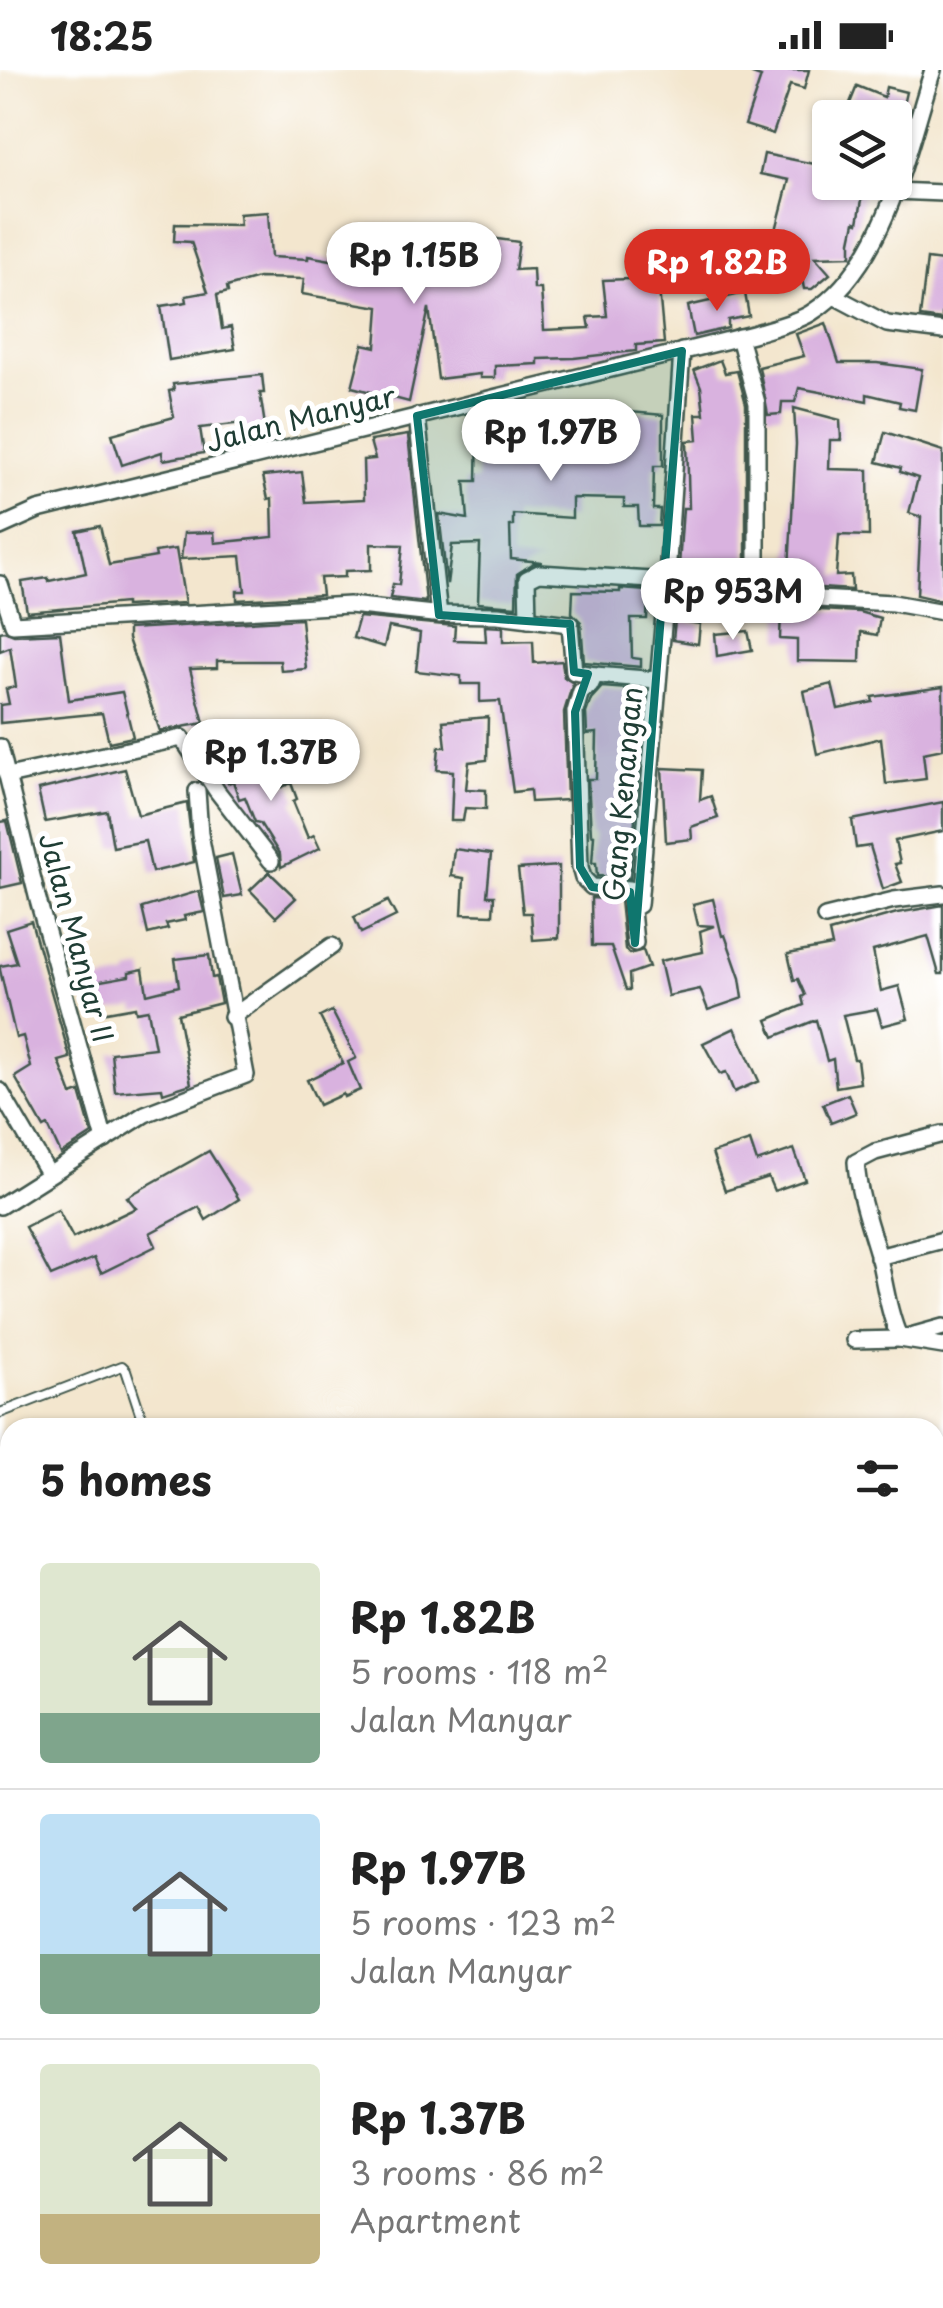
<!DOCTYPE html>
<meta charset="utf-8">
<style>
body{margin:0;font-family:"Playpen Sans",sans-serif;background:#f2f2f2;color:#222;height:100vh;display:flex;flex-direction:column;font-size:38px;white-space:nowrap}
*{box-sizing:border-box;margin:0}
p{font-size:32px;color:#767676}
.icon{flex:none;width:55px;height:55px;fill:none;stroke:currentColor;stroke-width:2;stroke-linecap:round;stroke-linejoin:round}
.map{position:relative;flex:1;overflow:hidden}
.drawer{position:absolute;left:0px;top:1348px;width:945px;height:892px;display:flex;flex-direction:column;background:#fff;border-radius:30px 30px 0 0;box-shadow:0 2px 8px #0004}
.drawer>*{flex:none}
.controls{position:absolute;left:812px;top:30px;display:grid;gap:20px}
.controls a{display:grid;place-items:center;width:100px;height:100px;border-radius:10px;background:#fff;box-shadow:0 2px 8px #0004;font-size:50px}
.price{position:absolute;translate:-50% -85px;padding:0 22px;border-radius:35px;background:#fff;color:#222;font-size:32px;line-height:65px;filter:drop-shadow(0 2px 5px #0008)}
.price::after{content:'';position:absolute;left:50%;top:60px;width:30px;height:22px;margin-left:-15px;background:inherit;clip-path:polygon(0 0,100% 0,50% 100%)}
.price.current{background:#d93025;color:#fff}
ul{padding:0;list-style:none}
li{display:flex;align-items:center;gap:30px;height:250px;padding:0 40px}
li+li{border-top:2px solid #e0e0e0}
li span{display:grid;place-items:center;flex:none;width:280px;height:200px;border-radius:10px;color:#555}
li>.icon{margin-inline-start:auto}
span .icon{width:120px;height:120px;fill:#fffc;stroke-width:1}
li b{font-size:42px}
h2{display:flex;justify-content:space-between;align-items:center;height:120px;padding:0 40px;font-size:42px}
.status{display:flex;justify-content:space-between;align-items:center;height:70px;padding:0 50px;background:#fff;direction:ltr}
.status svg{height:28px;fill:currentColor}
.map>svg:first-child{display:block}
.lines{fill:none;stroke-linecap:round;stroke-linejoin:round}
.river{stroke:#6cacdf;stroke-width:35}
.building{fill:#d9b2df}
.lane-casing{stroke:#3f564b;stroke-width:12}
.street-casing{stroke:#3f564b;stroke-width:20}
.lane{stroke:#fff;stroke-width:8}
.street{stroke:#fff;stroke-width:15}
.marked{fill:#0f766e;fill-opacity:0.2;stroke:#0f766e;stroke-width:8;stroke-linejoin:round}
.labels{text-anchor:middle;stroke-width:10;stroke-linejoin:round;paint-order:stroke}
.street-label{font-size:28px;fill:#1f3d34;stroke:#fff}
</style>
<div class="status"><b>18:25</b><svg viewBox="0 0 49 12"><path d="M0 12V9h3v3zM5 12V6h3v6zM10 12V3h3v9zM15 12V0h3v12zM26 1h20v11H26zM47 4h2v5h-2z"/></svg></div>
<div class="map">
<svg width="943" height="2238" viewBox="0 0 943 2238">
<rect width="100%" height="100%" fill="#fff"/>
<filter id="ink" filterUnits="userSpaceOnUse"><feTurbulence type="fractalNoise" baseFrequency=".01" numOctaves="2"/><feDisplacementMap in="SourceGraphic" scale="20" xChannelSelector="R" yChannelSelector="G"/><feConvolveMatrix kernelMatrix="1 2 1 2 8 2 1 2 1" color-interpolation-filters="sRGB"/></filter>
<filter id="wash" filterUnits="userSpaceOnUse"><feTurbulence type="fractalNoise" baseFrequency=".0048" numOctaves="4" result="noise"/><feDisplacementMap in="SourceGraphic" scale="40" xChannelSelector="R" yChannelSelector="G"/><feGaussianBlur stdDeviation="2.25" result="paint"/><feColorMatrix in="noise" values="0 0 0 0 0 0 0 0 0 0 0 0 0 0 0 0 0 1.4 0 .05"/><feComposite in="paint" operator="in"/></filter>
<g filter="url(#wash)">
<rect width="100%" height="100%" fill="#f3e6ce"/>
<g class="lines">
<path class="river" d="M0,1765L10,1767"/>
</g>
<g id="blocks">
<g class="building">
<path d="M753,0H809L804,19L790,15L773,64L745,55L761,7L752,4Z"/>
<path d="M857,16L884,27L886,17L906,22L900,48H844Z"/>
<path d="M764,84L830,97V112H865L858,153L855,152L851,171V186L815,187L830,204L812,219H804L799,192L693,205L691,189L749,181L748,165L775,164L789,110L760,104Z"/>
<path d="M268,142L271,187L308,189V186L434,208L437,189L450,191L455,163L519,172L515,200L533,199L534,219H541L544,260L590,258L588,247L607,246L603,210L658,208L664,273L636,275V281L574,288L538,289V294L495,296V308H480V304L438,309L429,238L409,332L352,317L363,274L376,277L379,237L302,224L304,209L258,208L227,217L228,222L217,225L222,259L231,257L235,279L169,290L161,236L187,232L186,226L208,222L191,172L174,171L175,154L240,155L239,144Z"/>
<path d="M927,189L943,191L942,250L920,247Z"/>
<path d="M745,223L749,246L728,250V258L694,266L688,236Z"/>
<path d="M826,253L839,293H877L922,299L915,340L899,337L900,332L867,324V331L799,318L795,332H782L781,344L768,345L759,297L804,286L796,264Z"/>
<path d="M720,290L725,303L737,301L746,334V511L678,510L683,438H689L687,371L698,370L696,344H704L701,317L694,300Z"/>
<path d="M262,305L264,323H260L266,362L245,365L243,353L200,358L204,383L163,390L162,382L122,395L112,364L174,347L169,321L174,320L173,314Z"/>
<path d="M560,338L561,346L631,345V342L663,345V396H654L653,439H660L659,456H639L638,437H624V429L572,428V448L513,444V456H510L511,489L542,492L534,493L517,504L516,536L478,533L480,474L452,475L447,514L439,444L468,449L465,411H477L478,356L491,354L510,356V360H544L541,340Z"/>
<path d="M794,338L840,350L841,370H830L829,399L868,400L869,466L839,465L836,506L851,505L852,520L788,516L796,374Z"/>
<path d="M885,362L943,381V531L917,525L921,447L909,443L918,408L900,402L901,398L877,392Z"/>
<path d="M408,365L426,532L390,528L393,514L399,515L403,475L371,474V500L345,501V507L320,508L322,525L237,530V521H245L241,486L181,489L184,463L214,462L215,473L273,467L272,428L268,429L263,406L302,402L306,432L364,429L363,390L375,389L370,371Z"/>
<path d="M100,456L109,495L156,487L155,482L176,479L185,533L125,536V533L27,542L22,512L48,508L49,511L86,503L77,461Z"/>
<path d="M620,519L648,521L647,549H631L632,588L641,589V597L584,592L581,552L572,543L573,521L620,522Z"/>
<path d="M781,538L859,542L880,548L877,565L861,562L860,592L797,591V570L780,569Z"/>
<path d="M359,547L455,556L454,570L486,571L485,556L503,557V572L533,571L534,593L562,591L564,607L573,613L564,642L567,730L531,732L530,720L513,722L500,631L480,632V614H461V606L416,601L420,563L389,557L384,577L353,568Z"/>
<path d="M301,549L306,599L281,601L280,591H217V598L190,599L204,653L160,661L128,569V559Z"/>
<path d="M675,550L700,554L698,574L673,570Z"/>
<path d="M4,561L14,565L60,563L69,630L122,622L133,667L109,672L102,643L0,653V635L9,634L6,619L16,617L10,577L0,581V562Z"/>
<path d="M748,561L752,580L717,586L715,564Z"/>
<path d="M832,614L838,639L873,632L872,627L943,617V679L923,683L926,709L886,714L881,668L817,684L804,621Z"/>
<path d="M602,617L642,620V643H644L630,808L597,806L596,793H592L594,765L591,764L588,709H596L597,663L587,664L586,643L591,629Z"/>
<path d="M488,647L487,690L469,692L466,719L486,720V739L465,738L463,751H451L453,701L437,700L439,677H446L443,651Z"/>
<path d="M266,677L282,717L291,713L297,729L293,731L308,768L314,765L320,778L281,797L280,785L260,753L255,752L245,727L239,729L233,711L228,713L221,695Z"/>
<path d="M662,698L702,700L700,730L711,726L718,748L691,757L692,769L666,772Z"/>
<path d="M125,699L138,745L187,733L194,792L152,802L145,771L113,777L107,741L45,752L38,720Z"/>
<path d="M943,732V761L895,771L900,793L895,794L902,812L883,819L870,776L856,778L852,750Z"/>
<path d="M7,751L22,813L0,818V752Z"/>
<path d="M454,779L491,784L487,826H494L493,845L462,844L464,808L451,806Z"/>
<path d="M232,784L242,825L224,828L216,788Z"/>
<path d="M559,796V868L533,870L531,843H523L518,799Z"/>
<path d="M269,802L296,828L276,847L250,820Z"/>
<path d="M199,821L204,842L184,846L185,850L166,854L168,859L148,864L142,838Z"/>
<path d="M591,828L620,830L625,879L629,884L643,880L649,897L629,904L630,920H626L611,876H592Z"/>
<path d="M713,829L722,866L725,865L740,908L743,928L708,940L700,919L668,926L660,891L703,882L700,861L714,856L698,855L693,834Z"/>
<path d="M388,831L396,846L361,863L354,847Z"/>
<path d="M943,835V904H939L928,866L873,881L881,921L899,916L908,949L882,956L877,939L843,945L854,989H857L860,1013L836,1017L833,989L827,991L816,950L774,967L767,950L804,935L802,927L805,925L798,909L794,910L788,884L832,876L829,862L897,843Z"/>
<path d="M31,851L70,988L59,991L72,1025L80,1022L92,1064L61,1084L48,1056L44,1058L15,1007L31,997L23,966L16,968L0,900V896L17,893L6,859Z"/>
<path d="M209,885L212,908L216,907L221,933L178,944L191,1014L163,1023L162,1018L115,1022L111,983L155,978L148,940L136,942L135,937L101,943L95,912L129,906V902L143,899L147,924L179,916L175,889Z"/>
<path d="M332,941L356,988L348,992L360,1020L344,1027L343,1024L319,1035L307,1010L343,993L320,947Z"/>
<path d="M735,958L759,1011L734,1022L726,1002L720,1004L703,973Z"/>
<path d="M848,1024L856,1043L831,1053L823,1034Z"/>
<path d="M750,1071L757,1092L794,1079L805,1110L774,1121L768,1107L725,1121L712,1083Z"/>
<path d="M209,1081L239,1129L206,1150L199,1137L150,1163L156,1176L101,1203L94,1188L51,1206L25,1157L58,1140L73,1168L136,1138L127,1127Z"/>
</g>
</g>
</g>
<g filter="url(#ink)">
<use href="#blocks" fill-opacity="0" stroke="#3f564b" stroke-width="2.5"/>
<g class="lines">
<defs>
<path id="lane" d="M0,1343L122,1296L126,1300L145,1358"/>
<g id="street">
<path d="M894,121L943,123"/>
<path d="M834,226L887,254L943,261"/>
<path d="M739,267L757,333V525"/>
<path d="M417,346L439,545"/>
<path d="M0,457L38,440L753,264C771,258 795,253 811,243C886,196 907,79 933,0"/>
<path d="M0,514L13,554L349,535L433,544L498,545L570,554L574,602L595,605L590,616L581,621L575,642L580,797L583,808L592,817L630,819L635,873"/>
<path d="M666,521L893,533L943,542"/>
<path d="M528,549L527,509L539,503L667,511"/>
<path d="M595,605L658,610"/>
<path d="M0,677L38,830L105,1070"/>
<path d="M8,706L182,668L217,721L271,791"/>
<path d="M639,835L666,521L682,281"/>
<path d="M825,847L894,830L943,824"/>
<path d="M232,947L332,876"/>
<path d="M0,1021L48,1103"/>
<path d="M943,1064L875,1082L856,1092C858,1124 869,1153 878,1184C885,1213 888,1242 900,1269L943,1276"/>
<path d="M0,1136L145,1044L246,1005L200,764L197,721"/>
<path d="M878,1187L943,1170"/>
<path d="M854,1270L900,1269L943,1257"/>
<path d="M935,1391H943"/>
<path d="M0,1519H10"/>
<path d="M0,1562L10,1561"/>
</g>
</defs>
<use href="#lane" class="lane-casing"/>
<use href="#street" class="street-casing"/>
<use href="#lane" class="lane"/>
<use href="#street" class="street"/>
</g>
</g>
<path class="marked" d="M682,281L635,873L630,822L592,817L580,797L575,642L588,604L574,602L570,554L439,545L417,346Z"/>
<g class="labels">
<g class="street-label">
<text transform="translate(301 349) rotate(-14)" y="10">Jalan Manyar</text>
<text transform="translate(623 724) rotate(-85)" y="10">Gang Kenangan</text>
<text transform="translate(76 868) rotate(75)" y="10">Jalan Manyar II</text>
</g>
</g>
</svg>
<div class="controls">
<a><svg class="icon" aria-label="layers" viewBox="0 0 24 24"><path d="M12 4l9 5-9 5-9-5zM3 14l9 5 9-5"/></svg></a>
</div>
<b class="price" style="left:414px;top:237px">Rp 1.15B</b>
<b class="price current" style="left:717px;top:244px">Rp 1.82B</b>
<b class="price" style="left:551px;top:414px">Rp 1.97B</b>
<b class="price" style="left:733px;top:573px">Rp 953M</b>
<b class="price" style="left:271px;top:734px">Rp 1.37B</b>
<section class="drawer">
<h2>5 homes<svg class="icon" aria-label="filters" viewBox="0 0 24 24"><path d="M4 7h16M4 17h16"/><circle cx="9" cy="7" r="2"/><circle cx="15" cy="17" r="2"/></svg></h2>
<ul>
<li><span style="background:linear-gradient(#dfe7d0 75%,#7fa58c 0)"><svg class="icon" aria-label="home" viewBox="0 0 24 24"><path d="M3 11l9-7 9 7M6 9v11h12V9"/></svg></span><div><b>Rp 1.82B</b><p>5 rooms · 118 m²</p><p>Jalan Manyar</p></div></li>
<li><span style="background:linear-gradient(#bfe0f5 70%,#7fa58c 0)"><svg class="icon" aria-label="home" viewBox="0 0 24 24"><path d="M3 11l9-7 9 7M6 9v11h12V9"/></svg></span><div><b>Rp 1.97B</b><p>5 rooms · 123 m²</p><p>Jalan Manyar</p></div></li>
<li><span style="background:linear-gradient(#dfe7d0 75%,#c2b280 0)"><svg class="icon" aria-label="home" viewBox="0 0 24 24"><path d="M3 11l9-7 9 7M6 9v11h12V9"/></svg></span><div><b>Rp 1.37B</b><p>3 rooms · 86 m²</p><p>Apartment</p></div></li>
</ul>
</section>
</div>
